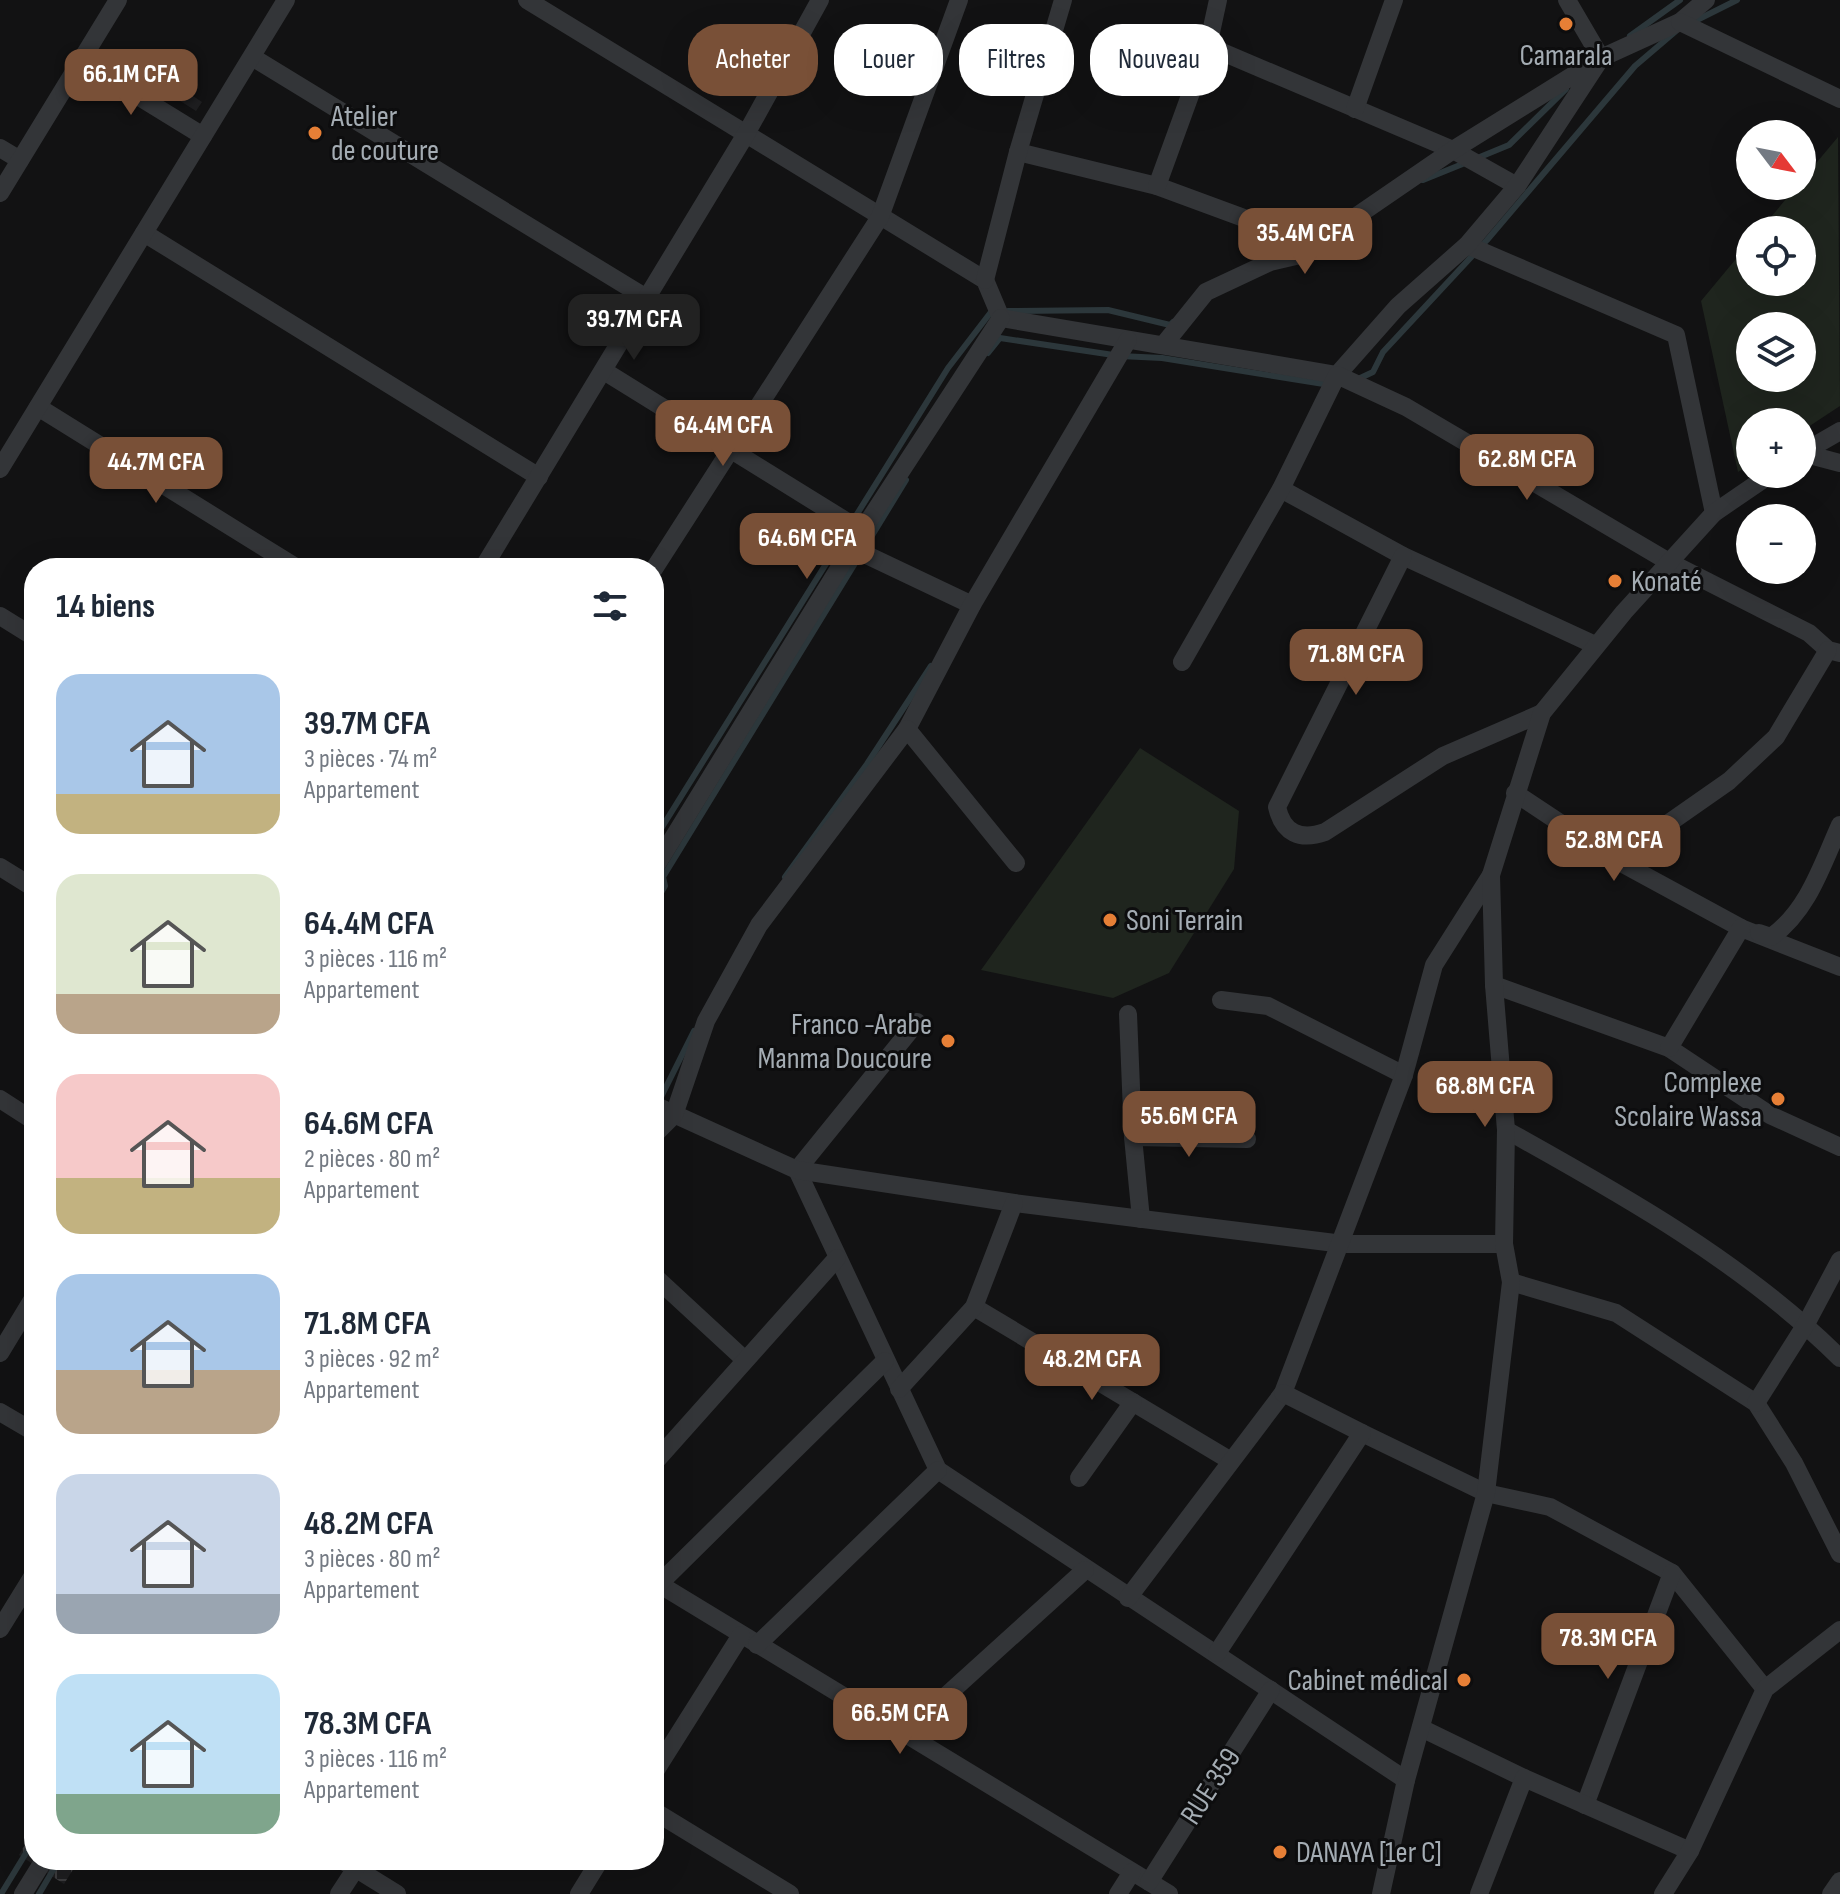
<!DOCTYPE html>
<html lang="fr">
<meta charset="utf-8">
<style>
body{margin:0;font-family:"Sofia Sans Condensed",sans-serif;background:#f6f6f7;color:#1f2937;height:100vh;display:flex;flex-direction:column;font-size:30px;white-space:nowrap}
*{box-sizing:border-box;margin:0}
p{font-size:26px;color:#747a83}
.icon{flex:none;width:44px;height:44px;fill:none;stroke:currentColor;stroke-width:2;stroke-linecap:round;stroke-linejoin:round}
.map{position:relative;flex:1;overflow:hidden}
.details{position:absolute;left:24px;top:558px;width:640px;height:1312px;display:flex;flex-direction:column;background:#fff;border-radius:32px;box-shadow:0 8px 32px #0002}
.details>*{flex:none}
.banner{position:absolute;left:688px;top:24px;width:760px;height:72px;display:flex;gap:16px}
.needle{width:52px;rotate:122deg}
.tools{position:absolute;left:1736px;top:120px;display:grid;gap:16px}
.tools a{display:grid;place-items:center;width:80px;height:80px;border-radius:50%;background:#fff;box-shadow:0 8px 32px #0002;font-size:40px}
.price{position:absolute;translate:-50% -68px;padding:0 18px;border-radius:16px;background:#795037;color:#fff;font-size:26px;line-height:52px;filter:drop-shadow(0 2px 4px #0008)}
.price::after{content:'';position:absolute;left:50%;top:48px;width:24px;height:18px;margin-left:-12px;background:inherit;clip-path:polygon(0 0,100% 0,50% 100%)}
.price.on{background:#222;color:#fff}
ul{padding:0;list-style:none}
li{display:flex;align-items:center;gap:24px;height:200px;padding:0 32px}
li span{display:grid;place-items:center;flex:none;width:224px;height:160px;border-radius:24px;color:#555}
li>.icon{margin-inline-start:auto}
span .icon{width:96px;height:96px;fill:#fffc;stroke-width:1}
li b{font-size:34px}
h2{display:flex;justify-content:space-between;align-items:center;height:96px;padding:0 32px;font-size:34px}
.pill{padding:0 28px;border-radius:32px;background:#fff;box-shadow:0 8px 32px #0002;font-size:28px;line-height:72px}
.pill.on{background:#795037;color:#fff}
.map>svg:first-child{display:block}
.built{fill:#1e1e20}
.industrial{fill:url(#industrial-grid)}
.grass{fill:#1f251e;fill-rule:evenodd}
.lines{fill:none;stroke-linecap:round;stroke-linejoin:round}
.stream{stroke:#2c373b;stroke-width:6}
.street{stroke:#333538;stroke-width:18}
.poi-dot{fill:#e67f36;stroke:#0d0d0e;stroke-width:3}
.labels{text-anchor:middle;stroke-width:6;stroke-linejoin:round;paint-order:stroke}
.poi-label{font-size:30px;fill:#a4acb3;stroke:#0d0d0e;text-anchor:start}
.street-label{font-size:30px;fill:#a4acb3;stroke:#0d0d0e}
</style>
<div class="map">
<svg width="1840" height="1894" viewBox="0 0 1840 1894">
<defs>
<pattern id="industrial-grid" width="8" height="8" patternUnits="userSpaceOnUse" patternTransform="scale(2)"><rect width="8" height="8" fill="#1e1e20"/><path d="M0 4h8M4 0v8" fill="none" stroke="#3c3c3e"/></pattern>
</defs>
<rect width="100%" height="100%" fill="#121213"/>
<path class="built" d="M164,69L172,74L169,80L202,102L196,111L155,85Z"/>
<path class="industrial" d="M34,1829V1860L77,1863L64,1884L19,1855Z"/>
<g class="grass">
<path d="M1838,137L1840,406L1802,431V422H1750V464L1738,472L1701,301L1750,242V282H1802V230H1760L1797,186H1802V180ZM1750,326H1802V378H1750Z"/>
<path d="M1140,748L1239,811L1234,869L1169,973L1113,998L981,970Z"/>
</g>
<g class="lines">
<g class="stream">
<path d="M1693,22L1737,0"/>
<path d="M1630,36L1680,0"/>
<path d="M1475,159L1509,145L1566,89"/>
<path d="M1423,180L1465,163"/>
<path d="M1008,311L1108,310L1170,325L1173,322"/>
<path d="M988,353L1000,338L1120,356L1162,358L1330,385"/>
<path d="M1356,380L1373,372L1383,352L1487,240L1635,66L1676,31"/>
<path d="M654,840L948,368L991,312H997"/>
<path d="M785,877L867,764L931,666"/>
<path d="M654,904L665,886L663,877L906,480"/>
<path d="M658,1103L694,1031"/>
<path d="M1,1894L34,1840"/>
<path d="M39,1894L59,1860"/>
</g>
<g class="street">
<path d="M527,0L985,280L1001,318"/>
<path d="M1567,0L1601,58L1680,22L1706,0"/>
<path d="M1680,22L1840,99"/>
<path d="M1208,46L1453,150L1517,186"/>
<path d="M252,57L648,299"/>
<path d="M81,61L203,136"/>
<path d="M1355,109L1394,0"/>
<path d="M0,148L20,160"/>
<path d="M1018,152L1157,186L1317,245"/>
<path d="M1157,186L1208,46L1218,0"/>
<path d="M0,193L118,0"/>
<path d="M144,233L539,477"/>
<path d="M1467,245L1676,335L1714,513"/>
<path d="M985,280L1018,152L1063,0"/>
<path d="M1001,318L1337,375L1398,306L1467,245L1517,186L1601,58L1453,150L1300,255L1270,262L1206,292L1165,343"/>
<path d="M604,371L862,531"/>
<path d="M38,407L297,568"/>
<path d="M1802,453L1840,431"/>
<path d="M1802,453L1840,463"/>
<path d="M0,469L286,0"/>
<path d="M1281,489L1403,556L1595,645"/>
<path d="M852,548L972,605"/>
<path d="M1403,556L1277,807C1283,833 1300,841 1325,832L1443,756L1542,713"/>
<path d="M483,568L746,134L820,0"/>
<path d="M654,569L880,217L959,0"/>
<path d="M0,616L34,637"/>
<path d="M1182,662L1281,489L1337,375L1406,407L1669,562L1809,633L1828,650L1840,653"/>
<path d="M907,729L972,605L1128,340"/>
<path d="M1515,793L1616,860L1741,928L1840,967"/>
<path d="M1616,860L1729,781L1776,737L1828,650"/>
<path d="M0,867L34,888"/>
<path d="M654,869L862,531L1001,318"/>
<path d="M1759,933L1771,937C1808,911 1822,865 1840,825"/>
<path d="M1494,985L1669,1048L1770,1115L1840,1147"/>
<path d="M1221,1000L1268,1006L1404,1075"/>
<path d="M1128,1014L1133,1137L1141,1219"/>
<path d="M917,1022L797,1170L938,1470L1406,1780"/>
<path d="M1669,1048L1741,928"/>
<path d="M0,1099L34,1121"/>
<path d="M654,1105L797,1170L1014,1203L1343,1244H1504"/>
<path d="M1506,1130C1623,1195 1744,1263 1840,1358"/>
<path d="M654,1135L674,1115L706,1021L759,925L907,729L1016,863"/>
<path d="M1133,1137L1247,1139"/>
<path d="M654,1276L745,1360"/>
<path d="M1511,1282L1616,1313L1756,1403L1794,1463L1840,1554"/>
<path d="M974,1307L1231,1461"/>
<path d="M0,1353L34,1297"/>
<path d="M899,1389L974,1307L1014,1203"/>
<path d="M1756,1403L1806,1324L1840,1260"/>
<path d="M0,1412L34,1432"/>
<path d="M1362,1433L1486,1493L1550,1507L1672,1573L1765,1689"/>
<path d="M654,1463L837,1258"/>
<path d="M1079,1478L1133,1402"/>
<path d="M654,1581L1169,1894"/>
<path d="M659,1584L885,1361"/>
<path d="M1128,1598L1283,1393L1404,1075L1434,965L1491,875"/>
<path d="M0,1629L34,1574"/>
<path d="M757,1645L938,1470"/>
<path d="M1217,1653L1362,1433L1283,1393"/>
<path d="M1421,1728L1524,1778"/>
<path d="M904,1734L1085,1570"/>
<path d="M654,1773L741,1635"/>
<path d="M1585,1805L1672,1573"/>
<path d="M654,1811L790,1894"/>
<path d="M342,1860L397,1894"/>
<path d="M1149,1882L1271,1690"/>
<path d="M23,1894L44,1860"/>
<path d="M339,1894L356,1868"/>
<path d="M579,1894L600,1860"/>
<path d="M1118,1894L1132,1872"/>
<path d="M1381,1894L1406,1780L1486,1493L1511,1282L1504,1244L1506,1130L1494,985L1491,875L1542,713L1624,612L1714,513L1771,474"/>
<path d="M1479,1894L1524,1778L1690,1851"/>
<path d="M1663,1894L1690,1851L1765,1689L1840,1630"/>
<path d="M1831,1894L1840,1881"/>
</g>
</g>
<g class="poi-dot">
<circle cx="1566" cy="24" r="8"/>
<circle cx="315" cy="133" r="8"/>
<circle cx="1615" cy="581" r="8"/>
<circle cx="1110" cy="920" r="8"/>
<circle cx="948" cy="1041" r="8"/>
<circle cx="1778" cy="1099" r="8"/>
<circle cx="1464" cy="1680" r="8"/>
<circle cx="1280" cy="1852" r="8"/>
</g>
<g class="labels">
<g class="poi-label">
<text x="1566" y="65" text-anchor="middle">Camarala</text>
<text x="331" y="126">Atelier<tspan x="331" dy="34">de couture</tspan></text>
<text x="1631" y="591">Konaté</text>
<text x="1126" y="930">Soni Terrain</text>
<text x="932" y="1034" text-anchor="end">Franco -Arabe<tspan x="932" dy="34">Manma Doucoure</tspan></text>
<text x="1762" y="1092" text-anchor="end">Complexe<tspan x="1762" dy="34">Scolaire Wassa</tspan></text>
<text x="1448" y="1690" text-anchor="end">Cabinet médical</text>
<text x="1296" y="1862">DANAYA [1er C]</text>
</g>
<g class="street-label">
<text transform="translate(1210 1786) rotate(-57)" y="10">RUE 359</text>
</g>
</g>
</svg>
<div class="tools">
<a><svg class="needle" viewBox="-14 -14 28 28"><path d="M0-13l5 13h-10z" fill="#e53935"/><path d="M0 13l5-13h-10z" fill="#747a83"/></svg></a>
<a><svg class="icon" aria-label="locate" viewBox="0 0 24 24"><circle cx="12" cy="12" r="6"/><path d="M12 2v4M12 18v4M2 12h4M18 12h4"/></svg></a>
<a><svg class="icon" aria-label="layers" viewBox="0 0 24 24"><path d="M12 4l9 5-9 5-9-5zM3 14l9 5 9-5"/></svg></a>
<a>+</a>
<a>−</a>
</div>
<b class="price" style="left:131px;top:117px">66.1M CFA</b>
<b class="price" style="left:1305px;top:276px">35.4M CFA</b>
<b class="price on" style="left:634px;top:362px">39.7M CFA</b>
<b class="price" style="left:723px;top:468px">64.4M CFA</b>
<b class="price" style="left:1527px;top:502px">62.8M CFA</b>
<b class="price" style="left:156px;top:505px">44.7M CFA</b>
<b class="price" style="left:807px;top:581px">64.6M CFA</b>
<b class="price" style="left:1356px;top:697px">71.8M CFA</b>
<b class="price" style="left:1614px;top:883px">52.8M CFA</b>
<b class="price" style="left:1485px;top:1129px">68.8M CFA</b>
<b class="price" style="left:1189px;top:1159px">55.6M CFA</b>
<b class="price" style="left:1092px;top:1402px">48.2M CFA</b>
<b class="price" style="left:1608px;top:1681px">78.3M CFA</b>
<b class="price" style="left:900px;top:1756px">66.5M CFA</b>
<div class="banner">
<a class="pill on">Acheter</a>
<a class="pill">Louer</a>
<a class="pill">Filtres</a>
<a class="pill">Nouveau</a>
</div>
<section class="details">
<h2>14 biens<svg class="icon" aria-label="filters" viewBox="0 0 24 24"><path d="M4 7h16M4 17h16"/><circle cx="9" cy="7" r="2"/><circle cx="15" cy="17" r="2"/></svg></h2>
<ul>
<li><span style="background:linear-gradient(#a9c7e8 75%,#c2b280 0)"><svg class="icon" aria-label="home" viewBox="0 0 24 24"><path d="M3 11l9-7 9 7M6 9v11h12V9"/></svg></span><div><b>39.7M CFA</b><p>3 pièces · 74 m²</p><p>Appartement</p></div></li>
<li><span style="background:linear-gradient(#dfe7d0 75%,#b9a48a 0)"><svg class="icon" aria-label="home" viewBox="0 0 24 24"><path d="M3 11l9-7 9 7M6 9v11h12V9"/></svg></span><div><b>64.4M CFA</b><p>3 pièces · 116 m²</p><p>Appartement</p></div></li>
<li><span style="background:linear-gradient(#f6c9c9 65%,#c2b280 0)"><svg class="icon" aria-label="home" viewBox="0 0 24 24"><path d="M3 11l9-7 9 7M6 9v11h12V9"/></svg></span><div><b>64.6M CFA</b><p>2 pièces · 80 m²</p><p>Appartement</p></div></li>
<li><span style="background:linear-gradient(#a9c7e8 60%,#b9a48a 0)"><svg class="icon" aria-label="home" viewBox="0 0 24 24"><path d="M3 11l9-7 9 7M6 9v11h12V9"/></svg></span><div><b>71.8M CFA</b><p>3 pièces · 92 m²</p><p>Appartement</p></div></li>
<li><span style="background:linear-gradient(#c9d6e8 75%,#9aa5b1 0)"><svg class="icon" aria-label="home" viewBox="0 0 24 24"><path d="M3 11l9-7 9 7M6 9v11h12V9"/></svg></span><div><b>48.2M CFA</b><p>3 pièces · 80 m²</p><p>Appartement</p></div></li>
<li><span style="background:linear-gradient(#bfe0f5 75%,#7fa58c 0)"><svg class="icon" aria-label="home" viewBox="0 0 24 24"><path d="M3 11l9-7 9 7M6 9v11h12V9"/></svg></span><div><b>78.3M CFA</b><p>3 pièces · 116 m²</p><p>Appartement</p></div></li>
</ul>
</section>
</div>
